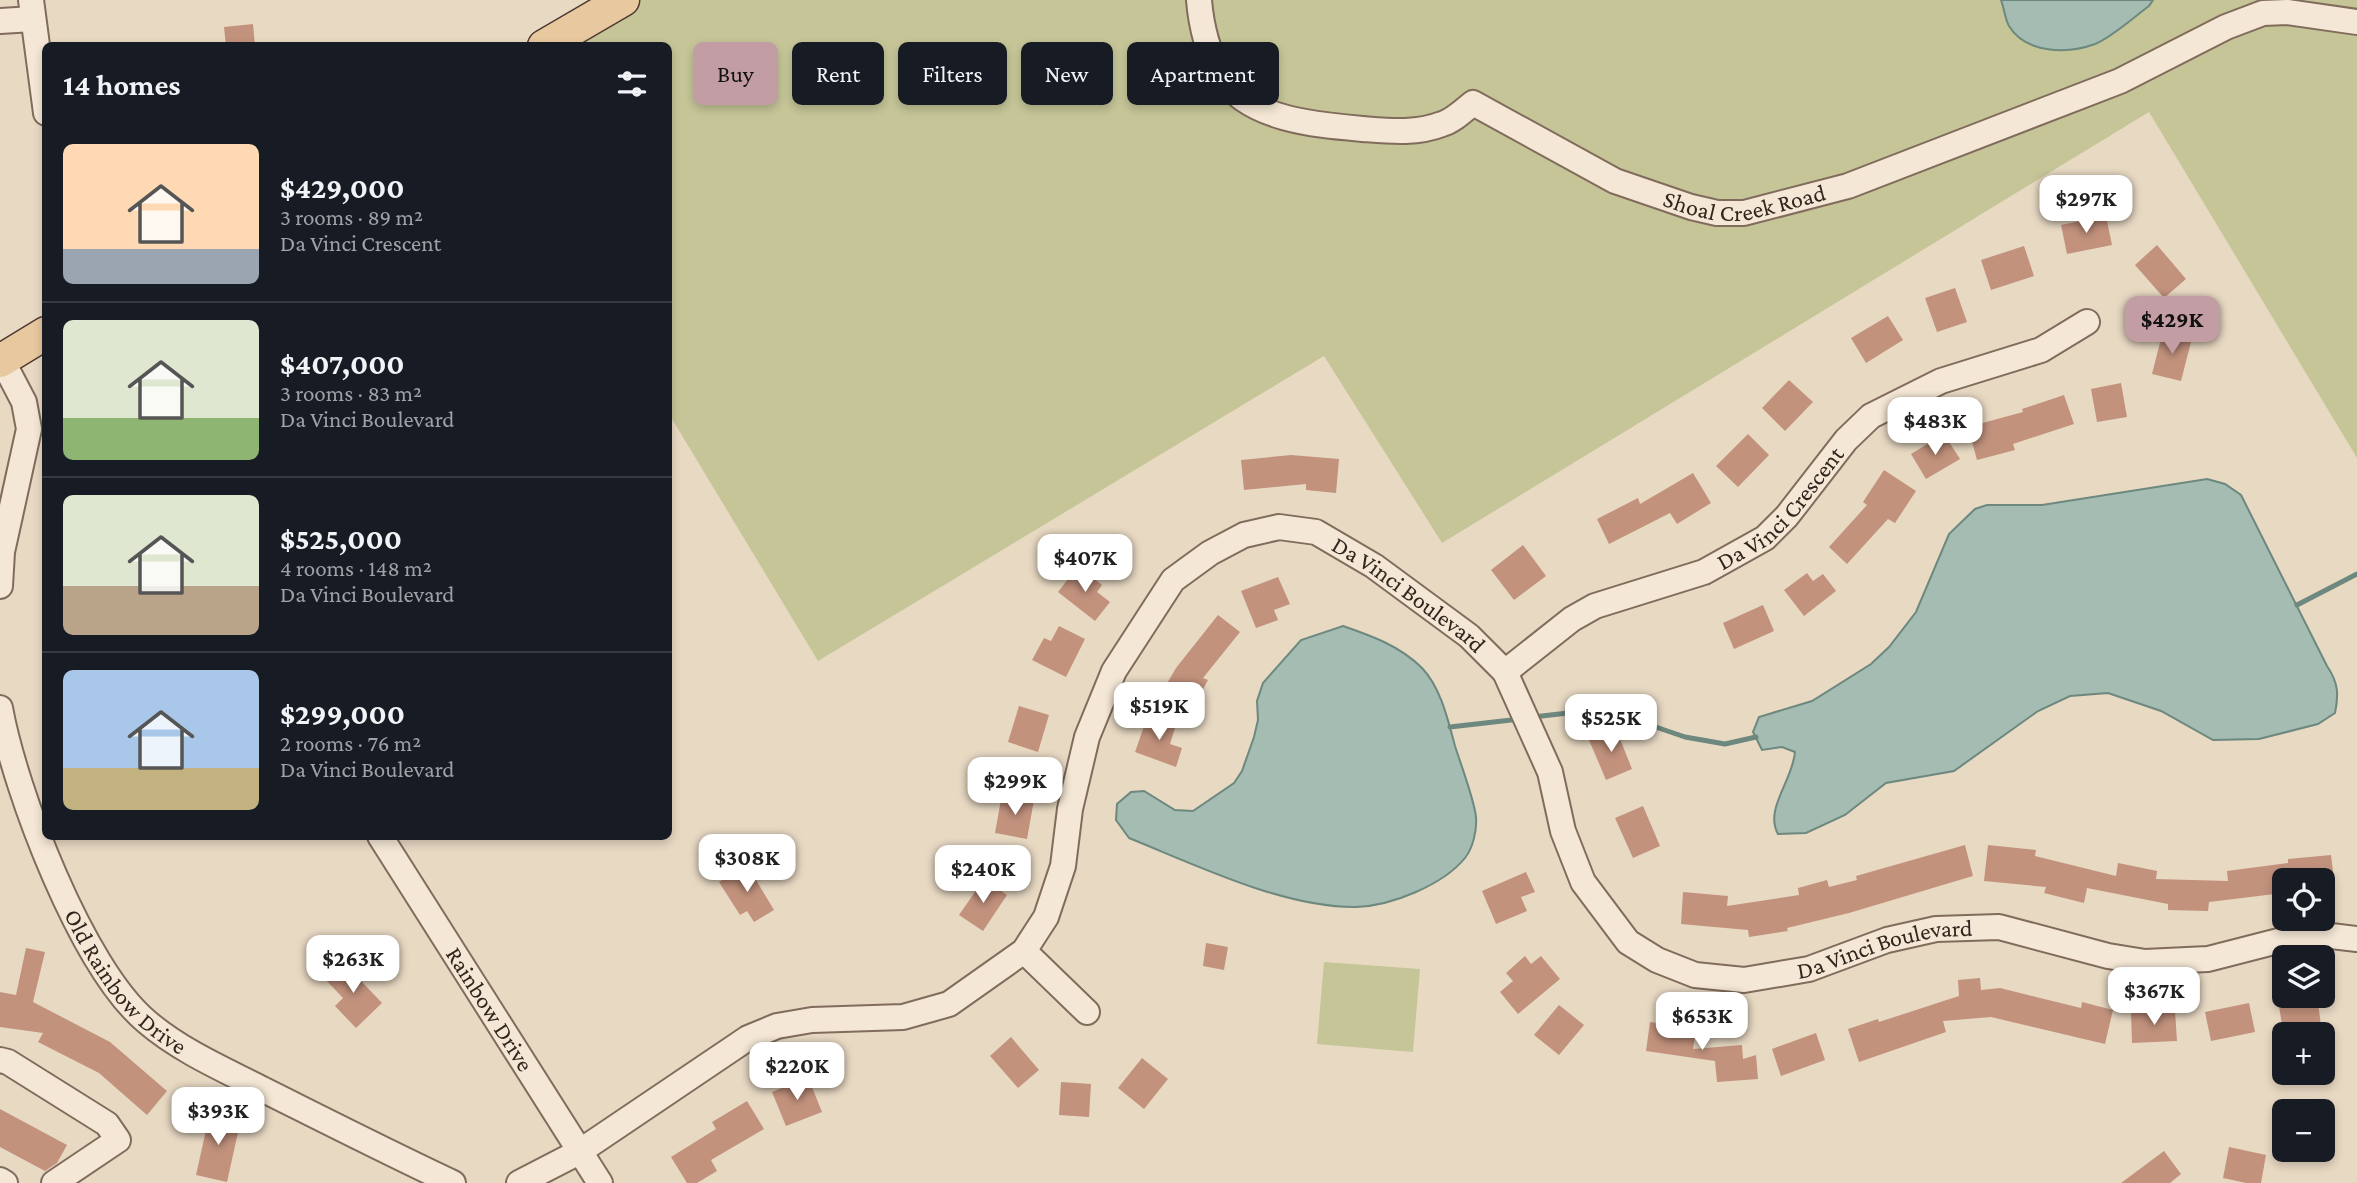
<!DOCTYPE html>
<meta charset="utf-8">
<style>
body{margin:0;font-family:"Crimson Pro",serif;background:#242831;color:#f1f3f6;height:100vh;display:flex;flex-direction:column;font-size:26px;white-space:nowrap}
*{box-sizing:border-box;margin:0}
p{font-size:23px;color:#9ea1a6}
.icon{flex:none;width:38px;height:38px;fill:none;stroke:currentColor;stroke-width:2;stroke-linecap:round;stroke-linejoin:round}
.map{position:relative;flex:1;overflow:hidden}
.sheet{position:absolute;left:42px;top:42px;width:630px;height:798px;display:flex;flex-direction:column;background:#171b24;border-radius:10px;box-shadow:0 4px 10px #0003}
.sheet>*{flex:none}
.banner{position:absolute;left:693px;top:42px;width:665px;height:63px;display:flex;gap:14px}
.controls{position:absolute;left:2272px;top:868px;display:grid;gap:14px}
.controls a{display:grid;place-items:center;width:63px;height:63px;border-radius:10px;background:#171b24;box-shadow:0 4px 10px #0003;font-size:35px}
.price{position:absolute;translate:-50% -60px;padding:0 16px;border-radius:14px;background:#fff;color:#222;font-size:23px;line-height:46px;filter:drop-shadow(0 2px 4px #0008)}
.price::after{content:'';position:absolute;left:50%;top:42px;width:21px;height:16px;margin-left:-10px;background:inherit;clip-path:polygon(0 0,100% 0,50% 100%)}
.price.active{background:#c29da3;color:#111}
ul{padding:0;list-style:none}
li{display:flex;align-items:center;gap:21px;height:175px;padding:0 21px}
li+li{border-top:2px solid #363941}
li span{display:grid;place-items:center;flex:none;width:196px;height:140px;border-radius:10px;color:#555}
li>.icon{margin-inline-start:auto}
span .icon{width:84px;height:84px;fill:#fffc;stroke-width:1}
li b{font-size:30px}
h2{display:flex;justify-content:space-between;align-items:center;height:84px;padding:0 21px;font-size:30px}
.chip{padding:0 24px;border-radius:10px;background:#171b24;box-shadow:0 4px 10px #0003;font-size:24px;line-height:63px}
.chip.active{background:#c29da3;color:#111}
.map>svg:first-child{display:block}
.green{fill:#c5c598}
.water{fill:#a4bcb2;stroke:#6d887e;stroke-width:2}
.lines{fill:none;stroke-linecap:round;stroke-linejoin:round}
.stream{stroke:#6d887e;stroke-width:5}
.building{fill:#c2927d}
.minor-casing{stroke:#806b5c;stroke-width:28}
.major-casing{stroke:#4e3a30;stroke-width:35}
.minor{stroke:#f4e7d5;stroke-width:24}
.major{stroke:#e8c89e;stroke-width:32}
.labels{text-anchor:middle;stroke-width:5;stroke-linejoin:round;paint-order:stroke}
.street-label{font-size:24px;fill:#32251e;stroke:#f1e4d1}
</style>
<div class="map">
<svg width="2357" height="1183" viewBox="0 0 2357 1183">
<rect width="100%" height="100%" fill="#e8d9c3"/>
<g class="green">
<path d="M634,0H2001L2010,27L2044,50H2070L2097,43L2149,6L2153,0H2357V458L2149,112L1442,543L1324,356L818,661L669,414L668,46H551Z"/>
<path d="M1324,962L1420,969L1413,1052L1317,1044Z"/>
</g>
<g class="water">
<path d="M2001,0H2153L2149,6C2134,17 2112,37 2095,44C2068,54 2026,54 2009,26C2005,19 2004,8 2001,0Z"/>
<path d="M2207,479L2225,484L2241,495L2327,666C2338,682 2339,694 2335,713L2318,724L2259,739L2213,740L2161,711L2108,693L2070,696L2038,711L1954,771L1886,783L1845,815L1806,833L1778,834C1764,809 1793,780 1795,752L1782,747L1762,750L1753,732L1759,717L1812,701L1871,664L1889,647L1916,612L1949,534L1975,509L1987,505H2042Z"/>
<path d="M1343,626C1372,636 1400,646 1422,668C1441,688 1448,720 1455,746C1461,765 1474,799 1476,817C1477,830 1473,848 1465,858C1443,885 1391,906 1356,907C1284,908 1196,865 1129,838L1116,820L1117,804L1131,792L1144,791L1175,810L1193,811L1234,783L1242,771L1254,737L1258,720L1257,701L1263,683L1301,640Z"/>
</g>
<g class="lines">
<g class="stream">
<path d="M2297,605L2357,574"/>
<path d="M1533,717L1603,709L1685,737L1725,744L1756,737"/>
<path d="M1450,727L1520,719"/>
</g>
</g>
<g class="building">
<path d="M253,24L255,46H226L224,27Z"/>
<path d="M2106,216L2112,245L2067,254L2061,225Z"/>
<path d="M2157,245L2186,279L2164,298L2135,265Z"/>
<path d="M2024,246L2034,276L1991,290L1981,260Z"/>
<path d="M1955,288L1967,322L1937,332L1925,298Z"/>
<path d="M1888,316L1903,340L1866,363L1851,338Z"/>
<path d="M2163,331L2192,338L2181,381L2152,374Z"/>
<path d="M1789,380L1813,402L1785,431L1762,408Z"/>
<path d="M2121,383L2127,417L2097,422L2091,389Z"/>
<path d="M2064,395L2074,424L2013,444L2015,450L1977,460L1968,427L2023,412L2022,409Z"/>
<path d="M1748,434L1769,455L1738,487L1716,466Z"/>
<path d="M1944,434L1960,459L1926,479L1911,454Z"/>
<path d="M1291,455L1339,459L1336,493L1306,490V484L1244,490L1241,460Z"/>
<path d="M1884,470L1916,491L1895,523L1888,519L1847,564L1829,547L1867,505L1863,502Z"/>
<path d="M1693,473L1711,503L1677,524L1670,513L1609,544L1597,519L1638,498L1640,504Z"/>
<path d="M1523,545L1546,576L1514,600L1491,570Z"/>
<path d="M1078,566L1102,585L1097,592L1110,602L1095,621L1058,592Z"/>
<path d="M1807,573L1813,581L1823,574L1836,591L1804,616L1784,590Z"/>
<path d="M1278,577L1290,604L1274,610L1278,620L1256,628L1241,591Z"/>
<path d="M1763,605L1774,631L1734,649L1723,623Z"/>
<path d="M1218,615L1240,632L1203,678L1208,680L1192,709L1162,692L1176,668Z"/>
<path d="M1059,626L1085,639L1066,677L1032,660L1044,638L1051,641Z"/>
<path d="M1019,706L1049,715L1038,752L1008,742Z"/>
<path d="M1148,715L1176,725L1170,744L1182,748L1176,767L1135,752Z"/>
<path d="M1616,729L1632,769L1606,780L1589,740Z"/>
<path d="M1002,794L1034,800L1027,839L995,833Z"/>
<path d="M1643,806L1660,846L1633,858L1615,818Z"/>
<path d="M1965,845L1973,876L1849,913L1787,928L1788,931L1749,937L1748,930L1681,924L1683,892L1728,896L1727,906L1799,895L1798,888L1827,880L1829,887L1857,880L1856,876Z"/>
<path d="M1988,845L2036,850L2035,856L2116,876L2118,863L2157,871L2156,879L2228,881L2227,871L2288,863V859L2331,855L2334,880H2273L2275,894L2209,902L2208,911L2168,910V904L2087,888L2084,903L2044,893L2046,887L1984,881Z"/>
<path d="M747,865L774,910L754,922L747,911L740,915L719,882Z"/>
<path d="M1526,872L1535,892L1521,897L1527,911L1496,924L1482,891Z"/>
<path d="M984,879L1007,895L983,931L959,915Z"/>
<path d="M1206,943L1228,947L1224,970L1203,966Z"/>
<path d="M26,948L45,952L33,1002L110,1042L167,1091L147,1115L99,1073L38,1042L43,1033L0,1027V992L16,995Z"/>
<path d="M1525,956L1531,964L1541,956L1560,979L1518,1014L1500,992L1513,981L1506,973Z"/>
<path d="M343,962L382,1003L356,1028L335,1006L343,998L325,979Z"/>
<path d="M1980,978L1981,990L2000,988L2081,1008L2082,1002L2113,1010L2105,1044L1991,1017L1943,1021L1946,1032L1859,1062L1848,1029L1878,1019L1879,1022L1959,996L1958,980Z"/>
<path d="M2317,996L2321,1025L2283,1031L2278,1000Z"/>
<path d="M2249,1003L2255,1032L2211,1041L2205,1012Z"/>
<path d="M1559,1005L1584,1025L1559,1055L1534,1035Z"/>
<path d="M2175,1011L2177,1041L2132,1043L2131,1012Z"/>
<path d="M1650,1022L1696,1028L1693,1049L1742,1045L1743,1059L1756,1055L1758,1079L1717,1082L1715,1061L1646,1051Z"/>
<path d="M1816,1033L1825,1060L1781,1076L1772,1049Z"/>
<path d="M1011,1037L1039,1070L1018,1088L990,1056Z"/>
<path d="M1142,1058L1168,1079L1144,1109L1118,1088Z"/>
<path d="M808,1077L822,1112L786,1126L772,1092Z"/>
<path d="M1061,1082L1091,1084L1089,1117L1059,1115Z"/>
<path d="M747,1101L764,1129L711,1160L717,1171L697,1183H687L671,1157L716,1129L712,1122Z"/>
<path d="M0,1109L67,1145L57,1163L45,1171L0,1147Z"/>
<path d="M210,1112L241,1119L227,1182L196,1175Z"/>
<path d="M2229,1147L2266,1155L2261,1183H2246L2223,1178Z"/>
<path d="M2164,1151L2181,1174L2170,1183H2121Z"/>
</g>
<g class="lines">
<defs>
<g id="minor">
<path d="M31,0L46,113"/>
<path id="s1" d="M1199,0C1201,25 1208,55 1222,77C1249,120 1317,125 1363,129C1389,131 1417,134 1442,124C1453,121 1464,110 1473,103L1615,181L1691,207L1717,213H1744L1848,186L2120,81L2226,27L2263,13L2287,12L2357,22"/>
<path d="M0,21L33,19"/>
<path d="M0,586L2,552L29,429L24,402L2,360"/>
<path id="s2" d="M1505,672L1572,619L1595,606L1704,572L1765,538L1787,516L1846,440L1871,416L1941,381L2041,350L2087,322"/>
<path id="s3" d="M0,708C15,791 82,968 147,1022C181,1051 223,1069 262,1089C326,1121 389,1153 453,1183"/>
<path id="s4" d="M380,836L600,1183"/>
<path d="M1024,951L1087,1012"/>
<path d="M0,1060L8,1062L107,1124L118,1140L54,1183"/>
<path d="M0,1180L5,1183"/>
<path id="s5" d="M519,1183L579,1152L748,1038L777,1026L812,1020L903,1017L949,1004L1024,951L1046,917L1063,866L1070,809L1087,737L1114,671L1173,580L1210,553L1244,535L1279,527L1316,532L1374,566L1469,636L1505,672L1550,772L1563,831L1583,882L1628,942L1657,960L1695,975L1744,980L1809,969L1887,940L1936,929L1999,927L2108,956L2145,962L2208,959L2282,940L2323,935L2357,939"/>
</g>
<g id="major">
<path d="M544,46L623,0"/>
<path d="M0,361L46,333"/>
</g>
</defs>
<use href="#minor" class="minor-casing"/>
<use href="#major" class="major-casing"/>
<use href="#minor" class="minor"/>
<use href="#major" class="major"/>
</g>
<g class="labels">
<g class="street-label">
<text dy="8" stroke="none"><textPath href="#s1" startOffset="651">Shoal Creek Road</textPath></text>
<text dy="8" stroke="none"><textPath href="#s2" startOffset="327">Da Vinci Crescent</textPath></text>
<text dy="8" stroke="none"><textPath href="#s5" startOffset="1244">Da Vinci Boulevard</textPath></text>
<text dy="8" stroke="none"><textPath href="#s5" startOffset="1937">Da Vinci Boulevard</textPath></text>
<text dy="8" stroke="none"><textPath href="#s3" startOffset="306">Old Rainbow Drive</textPath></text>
<text dy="8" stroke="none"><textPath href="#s4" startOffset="205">Rainbow Drive</textPath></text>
</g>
</g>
</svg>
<div class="controls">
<a><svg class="icon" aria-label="locate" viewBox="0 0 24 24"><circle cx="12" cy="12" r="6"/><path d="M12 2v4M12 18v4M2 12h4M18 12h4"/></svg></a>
<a><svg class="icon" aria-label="layers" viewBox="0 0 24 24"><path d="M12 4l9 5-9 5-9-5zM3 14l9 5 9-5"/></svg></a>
<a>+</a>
<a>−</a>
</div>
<b class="price" style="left:2086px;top:235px">$297K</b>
<b class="price active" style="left:2172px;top:356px">$429K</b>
<b class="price" style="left:1935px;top:457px">$483K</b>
<b class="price" style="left:1085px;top:594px">$407K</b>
<b class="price" style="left:1159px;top:742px">$519K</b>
<b class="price" style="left:1611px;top:754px">$525K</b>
<b class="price" style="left:1015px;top:817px">$299K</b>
<b class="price" style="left:747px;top:894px">$308K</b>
<b class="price" style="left:983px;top:905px">$240K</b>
<b class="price" style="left:353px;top:995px">$263K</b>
<b class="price" style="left:2154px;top:1027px">$367K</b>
<b class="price" style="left:1702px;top:1052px">$653K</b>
<b class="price" style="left:797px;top:1102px">$220K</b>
<b class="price" style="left:218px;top:1147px">$393K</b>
<div class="banner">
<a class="chip active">Buy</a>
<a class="chip">Rent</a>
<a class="chip">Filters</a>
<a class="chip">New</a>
<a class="chip">Apartment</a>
</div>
<section class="sheet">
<h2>14 homes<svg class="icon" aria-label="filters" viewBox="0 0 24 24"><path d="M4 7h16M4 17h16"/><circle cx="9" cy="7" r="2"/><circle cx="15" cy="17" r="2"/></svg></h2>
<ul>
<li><span style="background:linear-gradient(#ffd9b3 75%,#9aa5b1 0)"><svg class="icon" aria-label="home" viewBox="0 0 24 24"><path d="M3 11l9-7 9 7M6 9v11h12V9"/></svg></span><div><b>$429,000</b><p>3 rooms · 89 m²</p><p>Da Vinci Crescent</p></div></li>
<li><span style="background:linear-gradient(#dfe7d0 70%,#8fb573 0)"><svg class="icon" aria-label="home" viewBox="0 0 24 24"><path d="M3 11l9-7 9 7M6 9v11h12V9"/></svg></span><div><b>$407,000</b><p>3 rooms · 83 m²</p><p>Da Vinci Boulevard</p></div></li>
<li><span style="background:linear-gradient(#dfe7d0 65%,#b9a48a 0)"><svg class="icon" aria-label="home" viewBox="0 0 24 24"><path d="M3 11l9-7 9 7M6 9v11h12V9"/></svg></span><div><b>$525,000</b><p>4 rooms · 148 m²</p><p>Da Vinci Boulevard</p></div></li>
<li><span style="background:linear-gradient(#a9c7e8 70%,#c2b280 0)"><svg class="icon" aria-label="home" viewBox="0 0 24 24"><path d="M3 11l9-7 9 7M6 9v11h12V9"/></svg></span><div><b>$299,000</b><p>2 rooms · 76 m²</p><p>Da Vinci Boulevard</p></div></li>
</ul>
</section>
</div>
